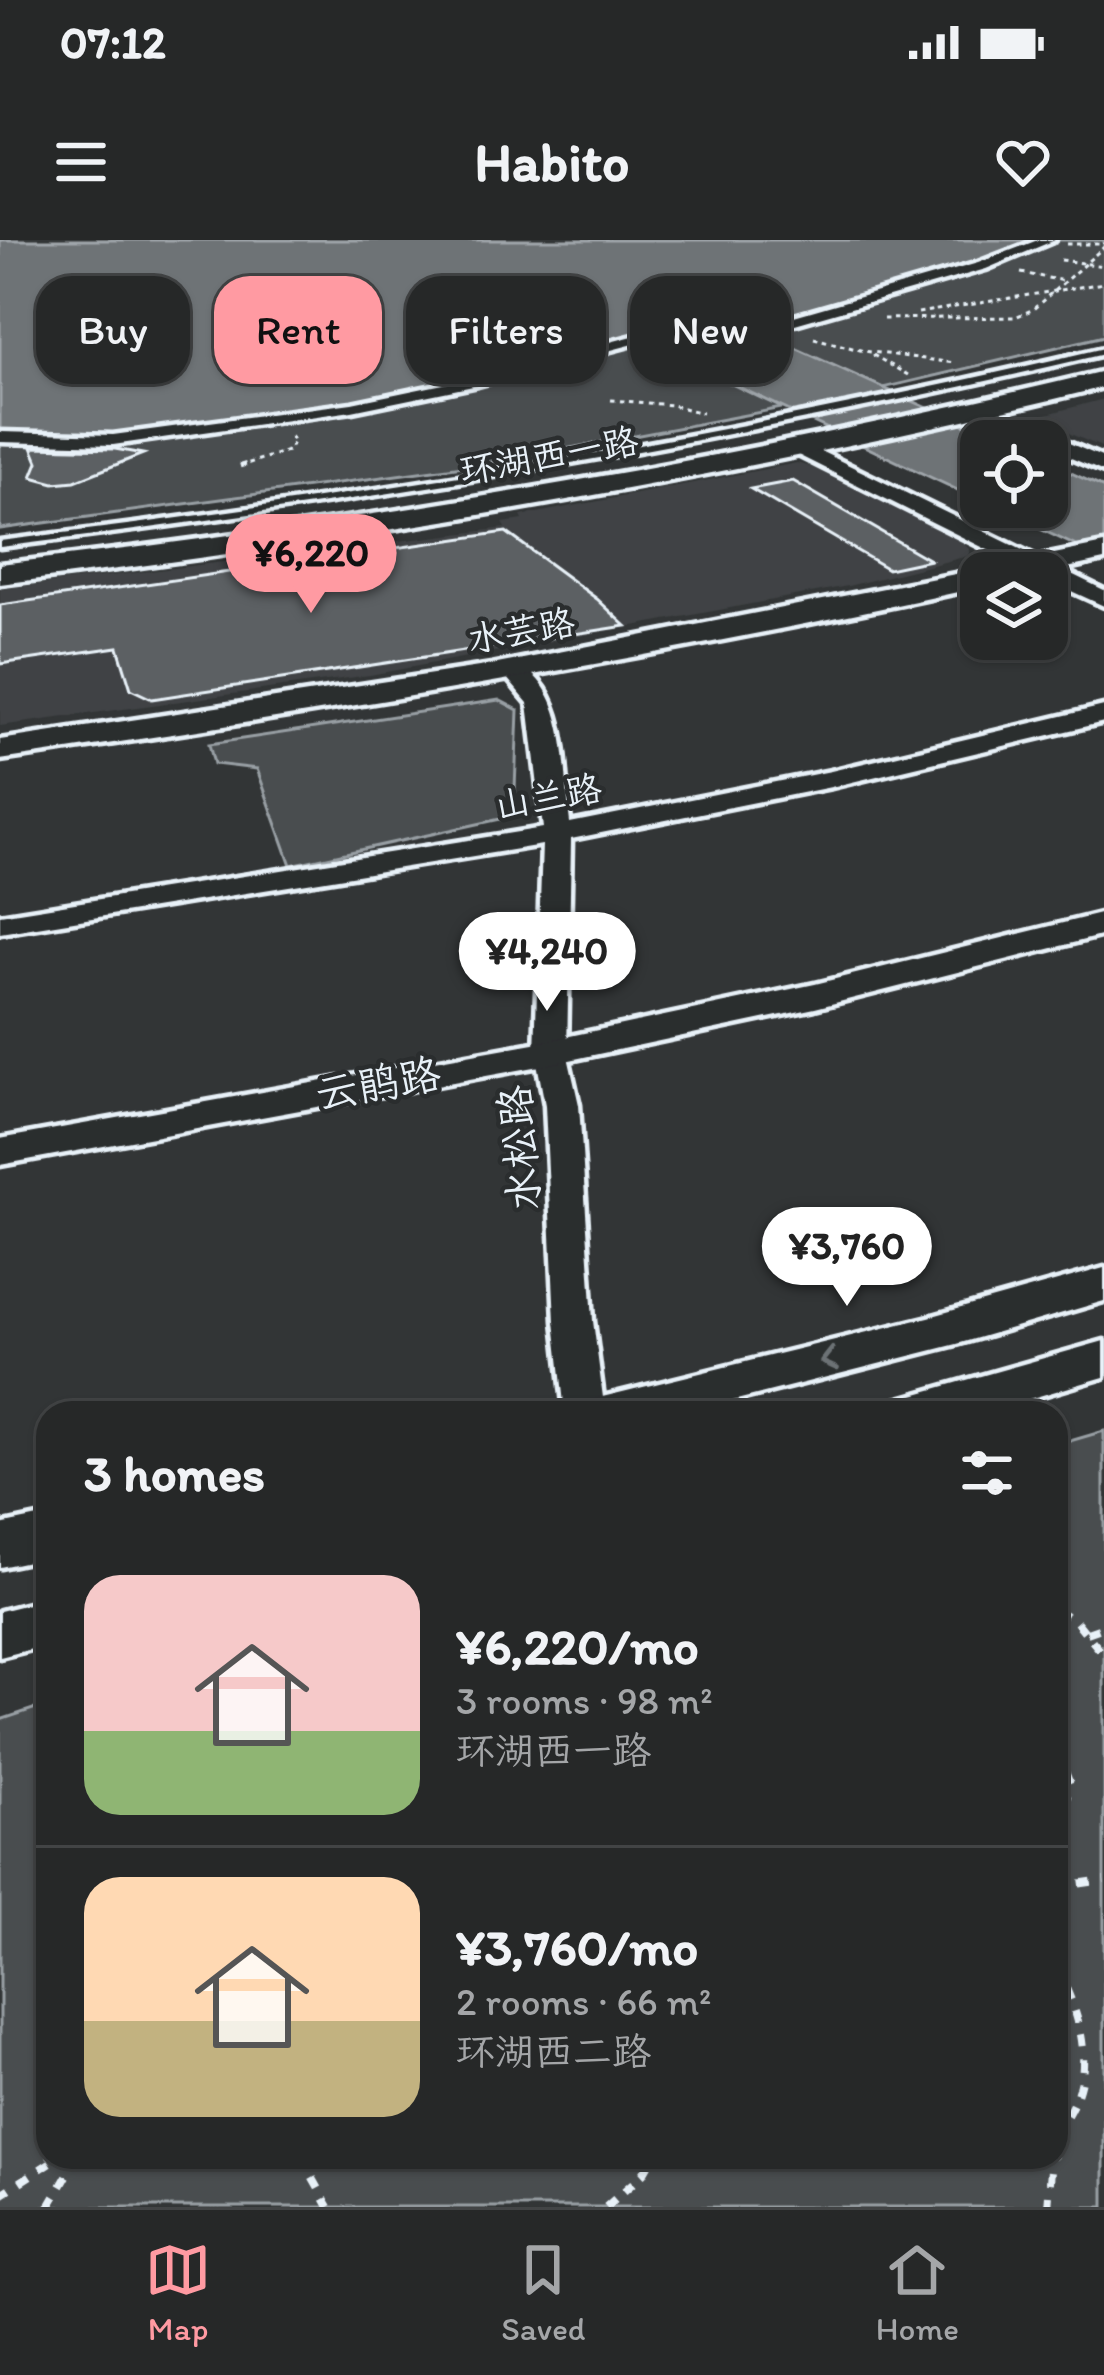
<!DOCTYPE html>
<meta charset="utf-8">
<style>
body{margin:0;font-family:Itim,"LXGW WenKai TC",sans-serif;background:#2e3030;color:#f1f3f6;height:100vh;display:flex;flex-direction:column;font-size:45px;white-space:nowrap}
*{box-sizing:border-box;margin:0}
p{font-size:39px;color:#a4a6a8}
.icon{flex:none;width:66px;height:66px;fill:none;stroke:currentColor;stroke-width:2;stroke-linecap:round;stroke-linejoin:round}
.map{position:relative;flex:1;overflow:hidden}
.details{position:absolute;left:36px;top:1161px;width:1032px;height:768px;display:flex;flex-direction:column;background:#262828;border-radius:36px;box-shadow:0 3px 9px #0004,0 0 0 3px #424445}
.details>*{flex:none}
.hud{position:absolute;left:36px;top:36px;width:1032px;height:108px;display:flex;gap:24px}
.controls{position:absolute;left:960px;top:180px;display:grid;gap:24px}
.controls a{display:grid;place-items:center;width:108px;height:108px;border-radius:24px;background:#262828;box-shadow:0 3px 9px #0004,0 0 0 3px #424445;font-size:60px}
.price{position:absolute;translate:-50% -102px;padding:0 27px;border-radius:42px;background:#fff;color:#222;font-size:39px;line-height:78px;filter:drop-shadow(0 3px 6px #0008)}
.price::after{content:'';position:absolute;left:50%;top:72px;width:36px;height:27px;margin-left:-18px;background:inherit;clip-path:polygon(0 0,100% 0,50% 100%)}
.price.active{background:#ff9aa2;color:#111}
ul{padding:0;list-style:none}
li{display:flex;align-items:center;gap:36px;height:300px;padding:0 48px}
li+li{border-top:3px solid #424445}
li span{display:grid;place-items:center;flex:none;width:336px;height:240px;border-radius:36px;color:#555}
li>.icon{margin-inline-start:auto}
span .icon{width:144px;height:144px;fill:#fffc;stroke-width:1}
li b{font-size:51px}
h2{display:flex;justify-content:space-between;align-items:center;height:144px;padding:0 48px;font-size:51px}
.tag{padding:0 42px;border-radius:36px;background:#262828;box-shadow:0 3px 9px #0004,0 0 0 3px #424445;font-size:42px;line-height:108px}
.tag.active{background:#ff9aa2;color:#111}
.status{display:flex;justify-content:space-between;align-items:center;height:84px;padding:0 60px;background:#262828;direction:ltr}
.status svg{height:33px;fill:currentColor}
header{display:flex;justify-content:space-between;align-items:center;height:156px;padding:0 48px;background:#262828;font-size:54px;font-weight:700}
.tab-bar{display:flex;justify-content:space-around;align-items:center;height:168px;border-top:3px solid #424445;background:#262828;font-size:33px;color:#a4a6a8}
.tab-bar a{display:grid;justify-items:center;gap:6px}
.tab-bar .active{color:#ff9aa2}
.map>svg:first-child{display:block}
.built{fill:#3f4244}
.green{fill:#494d4f;stroke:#989fa4;stroke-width:3}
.water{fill:#6e7376;stroke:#9fa5aa;stroke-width:3}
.building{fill:#5c6063;stroke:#e8f1f8;stroke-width:3}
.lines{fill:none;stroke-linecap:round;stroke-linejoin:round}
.service-casing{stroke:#e8f1f8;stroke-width:9}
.pedestrian-casing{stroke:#e8f1f8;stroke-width:9}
.minor-casing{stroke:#e8f1f8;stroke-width:9}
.tertiary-casing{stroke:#e8f1f8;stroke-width:9}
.secondary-casing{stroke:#e8f1f8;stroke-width:9}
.path-far2{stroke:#e8f1f8;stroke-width:3;stroke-dasharray:4.5 4.5;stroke-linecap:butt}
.path-far1{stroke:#e8f1f8;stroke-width:4.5;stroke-dasharray:6 6;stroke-linecap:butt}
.path{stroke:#e8f1f8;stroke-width:8;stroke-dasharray:12 12;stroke-linecap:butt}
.service{fill:#2a2d2e;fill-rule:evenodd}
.pedestrian{fill:#2a2d2e;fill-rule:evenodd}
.minor{fill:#2a2d2e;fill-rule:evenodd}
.tertiary{fill:#2a2d2e;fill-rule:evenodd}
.secondary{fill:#2a2d2e;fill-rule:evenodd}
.oneway{stroke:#6c7275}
.labels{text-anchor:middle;stroke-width:9;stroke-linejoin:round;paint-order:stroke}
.far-street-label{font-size:36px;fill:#e8f1f8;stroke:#2a2d2e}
.street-label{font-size:42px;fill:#e8f1f8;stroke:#2a2d2e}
</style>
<div class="status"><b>07:12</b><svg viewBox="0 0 49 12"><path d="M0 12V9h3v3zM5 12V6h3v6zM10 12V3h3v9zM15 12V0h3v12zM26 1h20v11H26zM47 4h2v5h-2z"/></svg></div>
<header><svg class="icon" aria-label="menu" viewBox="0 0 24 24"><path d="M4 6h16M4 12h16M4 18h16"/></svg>Habito<svg class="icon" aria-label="heart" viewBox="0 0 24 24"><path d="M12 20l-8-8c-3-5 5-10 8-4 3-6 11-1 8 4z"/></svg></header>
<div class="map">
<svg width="1104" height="1967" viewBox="0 0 1104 1967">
<rect width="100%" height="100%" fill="#323536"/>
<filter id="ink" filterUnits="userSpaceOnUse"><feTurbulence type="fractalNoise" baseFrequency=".00833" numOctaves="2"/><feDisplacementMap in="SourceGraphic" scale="24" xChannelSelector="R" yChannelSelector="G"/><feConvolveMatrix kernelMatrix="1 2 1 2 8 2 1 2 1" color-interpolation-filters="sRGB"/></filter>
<g filter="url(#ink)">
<g class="built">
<path d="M1104,159V208L1063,191L1043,175Z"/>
<path d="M797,223L820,230L958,298L970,310L968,316L848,346L370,435L0,486V349L506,288L503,283L523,280L521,276Z"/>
</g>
<g class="green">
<path d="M1038,0H1104V96L883,148L731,80L755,75L779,81Z"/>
<path d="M616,102L660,110L782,168L507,220L0,289V193L71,195L473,138Z"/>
<path d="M499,460L518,470L514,576L291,625L257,529L214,524L209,504Z"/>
<path d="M1104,1191V1967H0V1480L48,1464V1917H1056V1205Z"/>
</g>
<g class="water">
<path d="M0,0H1038L973,25L779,81L755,75L733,80L1001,201H981V261L660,110L630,102L597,104L473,138L345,165L123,195C109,189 21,192 0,193Z"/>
<path d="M1047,222L1104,248V319L993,267H1047Z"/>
</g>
<g class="building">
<path d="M32,207L115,209L143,214L75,241L54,243L32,237L38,222Z"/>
<path d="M793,241L930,320L888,329L751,249Z"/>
<path d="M506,292L597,359L626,386L152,459L131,449L118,407L0,424V365Z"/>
</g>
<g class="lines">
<defs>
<path id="service" d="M1104,108V114C739,200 372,262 0,307V301C372,256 739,194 1104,108Z"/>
<path id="pedestrian" d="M1038,0H1055L986,29L795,84L634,104L478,145L352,171L113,205L0,202V192L113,195L352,163L477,137L633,96L794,76L978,23Z"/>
<g id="minor">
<path d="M968,166H982L1104,218V232L1047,208V201H1029L968,174Z"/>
<path d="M794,205H808L1104,350V366L1047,340V333H1034L794,213Z"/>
<path d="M513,424C570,441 564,535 570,583L831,531L1104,466V482L831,547L571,599L567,812L579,865L593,1081L605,1173H565L555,1081L545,865L535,812L542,605L0,693V675L543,588L528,463L501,431Z"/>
</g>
<g id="tertiary">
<path d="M1104,304V320L1044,333H981V347C656,418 329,472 0,520V500L492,425L981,329L991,332L1004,324Z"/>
<path d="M1104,673V695L815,768L551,824L0,925V899L551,800L815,744Z"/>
</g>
<g id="secondary">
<path d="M1104,131V147C740,236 372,299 0,344V324C372,281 739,219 1104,131Z"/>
<path d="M1104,1028V1061L957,1104L685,1173H582L590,1160L929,1077Z"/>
<path d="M1104,1101V1137L981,1173H888L896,1160Z"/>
<path d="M48,1275V1317L0,1327V1285Z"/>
<path d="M48,1359V1405L0,1417V1371Z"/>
</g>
</defs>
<use href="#service" class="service-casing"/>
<use href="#pedestrian" class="pedestrian-casing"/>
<use href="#minor" class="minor-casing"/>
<use href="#tertiary" class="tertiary-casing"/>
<use href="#secondary" class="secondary-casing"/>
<g class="path-far2">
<path d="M1067,4H1104"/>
<path d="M1060,20L1104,26"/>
<path d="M1021,33L1064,41"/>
<path d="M918,73L1104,43"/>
<path d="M883,79L1015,77L1032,70L1104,7"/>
<path d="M814,98L864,111L954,123"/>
<path d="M873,115L908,135"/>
<path d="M611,160L672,165L702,173"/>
<path d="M240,226L287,211L294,202L290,196"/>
</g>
<path class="path-far1" d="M240,226L250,223"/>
<g class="path">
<path d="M1056,1370L1076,1381L1104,1415"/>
<path d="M1087,1393L1104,1387"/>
<path d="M1056,1510L1070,1544L1056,1603"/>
<path d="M1056,1647L1104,1640"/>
<path d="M1056,1727C1085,1785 1099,1837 1056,1891"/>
<path d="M301,1917L329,1967"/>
<path d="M0,1955L59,1917"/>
<path d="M49,1967L78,1917"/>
<path d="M606,1967L643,1934L653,1917"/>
<path d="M1048,1967L1052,1917"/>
</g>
<use href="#service" class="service"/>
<use href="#pedestrian" class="pedestrian"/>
<use href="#minor" class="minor"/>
<use href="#tertiary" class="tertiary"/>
<use href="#secondary" class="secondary"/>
</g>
<defs><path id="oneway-chevron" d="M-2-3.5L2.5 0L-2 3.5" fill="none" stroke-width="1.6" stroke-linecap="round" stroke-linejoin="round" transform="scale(3)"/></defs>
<use class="oneway" href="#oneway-chevron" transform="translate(829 1120) rotate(166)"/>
</g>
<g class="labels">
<g class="far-street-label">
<text transform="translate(549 215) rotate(-10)" y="13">环湖西一路</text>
<text transform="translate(521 390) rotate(-10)" y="13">水芸路</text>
<text transform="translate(548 556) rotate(-10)" y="13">山兰路</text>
</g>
<g class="street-label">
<text transform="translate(378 843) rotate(-10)" y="15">云鹃路</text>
<text transform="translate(519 908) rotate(-95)" y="15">水松路</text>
</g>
</g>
</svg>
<div class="controls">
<a><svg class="icon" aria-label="locate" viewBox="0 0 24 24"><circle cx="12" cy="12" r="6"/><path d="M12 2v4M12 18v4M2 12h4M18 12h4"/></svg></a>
<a><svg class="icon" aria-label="layers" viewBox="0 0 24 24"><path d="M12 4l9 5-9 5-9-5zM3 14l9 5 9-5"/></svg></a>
</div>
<b class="price active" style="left:311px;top:376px">¥6,220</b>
<b class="price" style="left:547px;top:774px">¥4,240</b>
<b class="price" style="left:847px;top:1069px">¥3,760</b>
<div class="hud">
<a class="tag">Buy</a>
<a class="tag active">Rent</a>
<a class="tag">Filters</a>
<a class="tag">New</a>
</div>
<section class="details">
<h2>3 homes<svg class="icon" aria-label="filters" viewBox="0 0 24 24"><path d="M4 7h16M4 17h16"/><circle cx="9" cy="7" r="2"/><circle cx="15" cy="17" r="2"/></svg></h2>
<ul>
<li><span style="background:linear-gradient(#f6c9c9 65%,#8fb573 0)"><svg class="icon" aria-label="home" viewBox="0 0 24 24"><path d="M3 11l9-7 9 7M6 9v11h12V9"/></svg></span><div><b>¥6,220/mo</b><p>3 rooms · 98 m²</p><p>环湖西一路</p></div></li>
<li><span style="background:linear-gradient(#ffd9b3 60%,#c2b280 0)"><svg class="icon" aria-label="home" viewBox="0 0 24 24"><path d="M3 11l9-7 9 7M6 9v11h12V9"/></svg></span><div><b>¥3,760/mo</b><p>2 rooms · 66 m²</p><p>环湖西二路</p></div></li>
</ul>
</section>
</div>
<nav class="tab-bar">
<a class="active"><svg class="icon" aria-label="map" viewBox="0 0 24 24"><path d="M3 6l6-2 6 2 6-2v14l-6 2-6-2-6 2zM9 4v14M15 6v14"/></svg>Map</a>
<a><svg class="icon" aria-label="saved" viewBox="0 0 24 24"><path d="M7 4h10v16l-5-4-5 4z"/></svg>Saved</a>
<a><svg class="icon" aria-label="home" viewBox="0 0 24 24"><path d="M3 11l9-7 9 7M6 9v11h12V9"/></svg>Home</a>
</nav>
